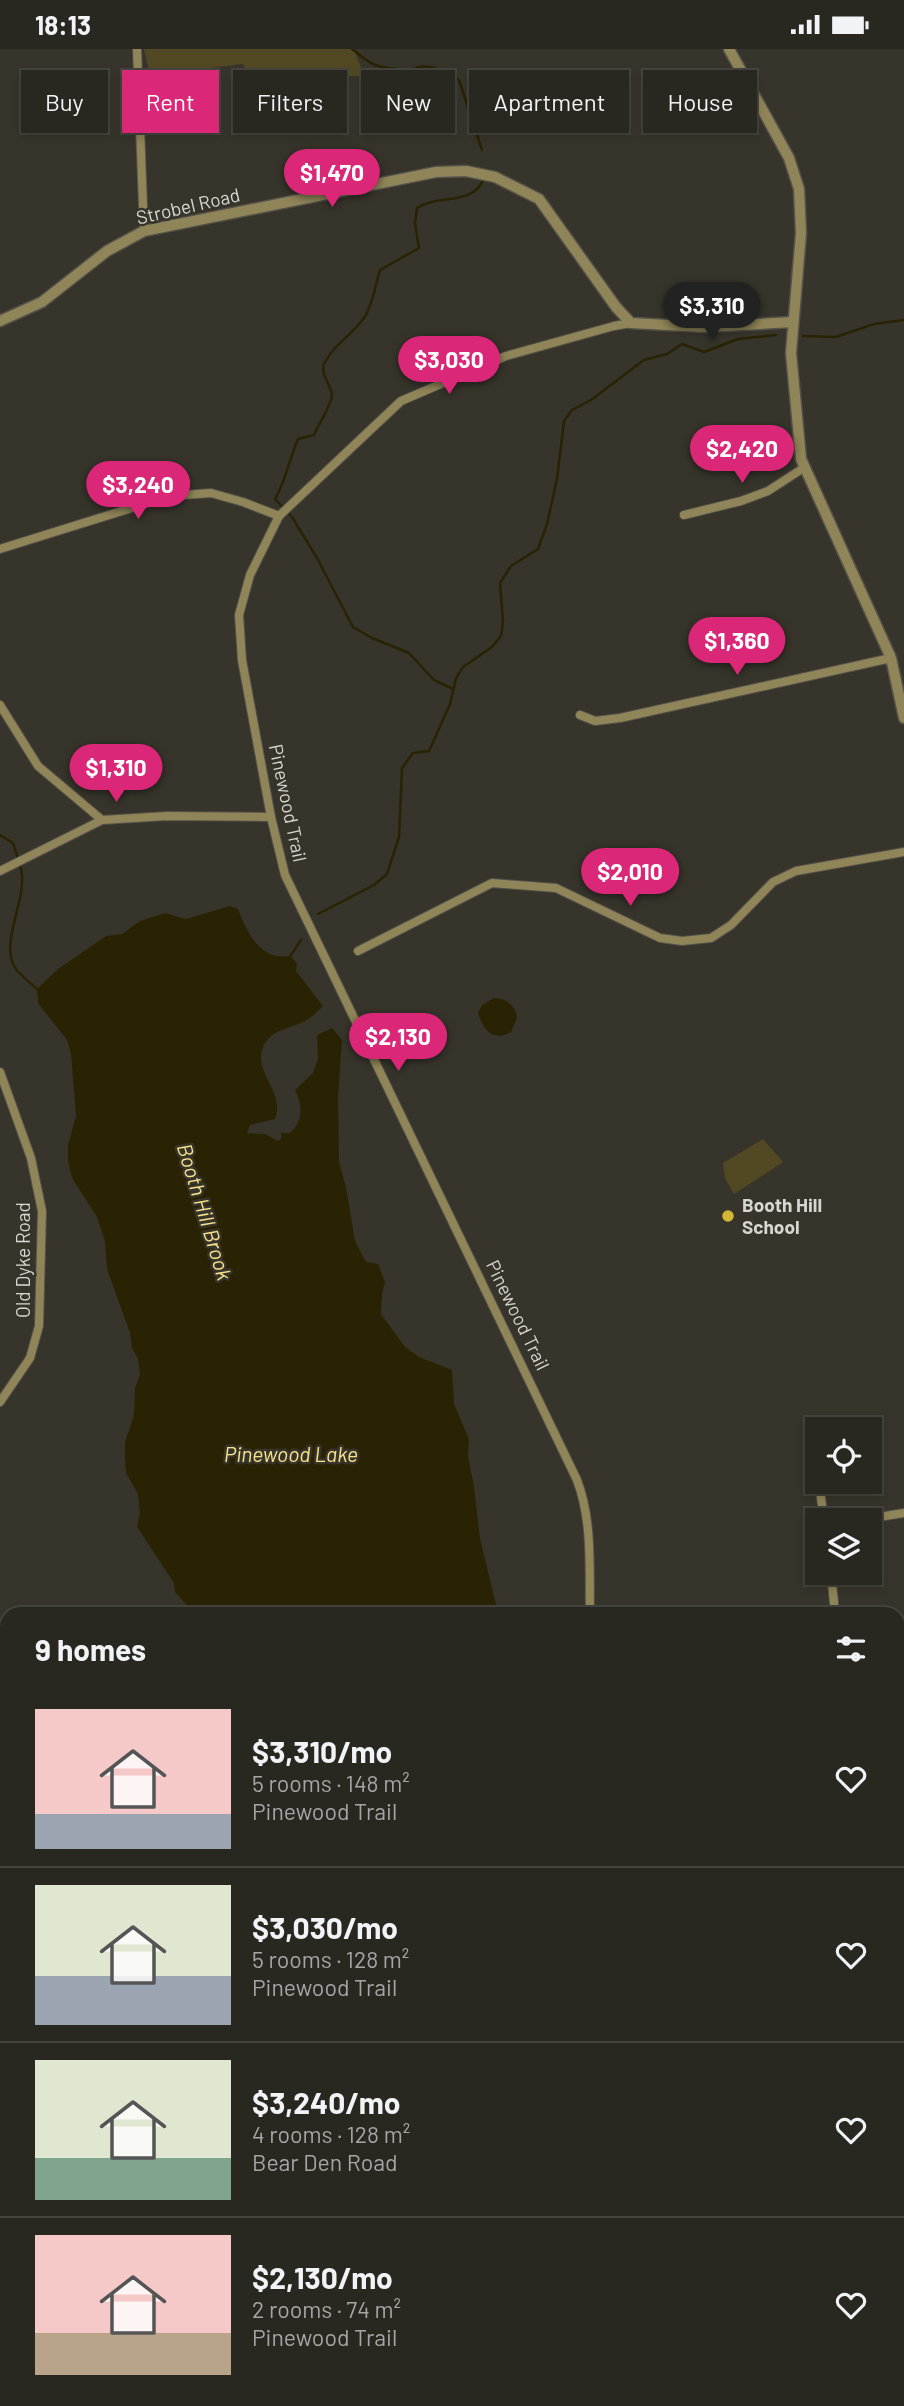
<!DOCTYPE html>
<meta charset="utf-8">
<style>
body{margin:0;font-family:Barlow,sans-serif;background:#313029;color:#f1f3f6;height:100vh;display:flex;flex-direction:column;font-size:26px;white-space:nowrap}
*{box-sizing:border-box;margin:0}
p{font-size:23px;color:#a5a6a5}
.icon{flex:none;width:38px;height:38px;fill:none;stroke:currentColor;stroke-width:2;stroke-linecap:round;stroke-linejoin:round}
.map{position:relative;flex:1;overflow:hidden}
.sheet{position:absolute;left:0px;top:1558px;width:905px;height:800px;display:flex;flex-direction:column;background:#292820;border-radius:21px 21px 0 0;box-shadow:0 4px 10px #0003,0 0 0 2px #45443e}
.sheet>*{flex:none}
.guide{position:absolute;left:21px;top:21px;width:863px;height:63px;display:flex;gap:14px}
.tools{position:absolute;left:805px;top:1368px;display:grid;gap:14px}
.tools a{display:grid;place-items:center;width:77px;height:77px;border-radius:0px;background:#292820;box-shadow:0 4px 10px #0003,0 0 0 2px #45443e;font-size:35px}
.price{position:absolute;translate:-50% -60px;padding:0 16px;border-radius:24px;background:#db2777;color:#fff;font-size:23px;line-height:46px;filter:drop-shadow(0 2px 4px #0008)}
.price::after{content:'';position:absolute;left:50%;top:42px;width:21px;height:16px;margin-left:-10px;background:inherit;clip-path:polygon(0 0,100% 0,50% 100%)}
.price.selected{background:#222;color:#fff}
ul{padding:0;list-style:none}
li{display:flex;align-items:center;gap:21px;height:175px;padding:0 35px}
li+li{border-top:2px solid #45443e}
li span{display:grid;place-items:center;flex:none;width:196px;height:140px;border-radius:0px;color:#555}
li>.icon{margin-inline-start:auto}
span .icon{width:84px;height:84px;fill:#fffc;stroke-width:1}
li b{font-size:30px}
h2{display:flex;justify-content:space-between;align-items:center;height:84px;padding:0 35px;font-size:30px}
.chip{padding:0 24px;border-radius:0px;background:#292820;box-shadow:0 4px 10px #0003,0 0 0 2px #45443e;font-size:24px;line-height:63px}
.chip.selected{background:#db2777;color:#fff}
.status{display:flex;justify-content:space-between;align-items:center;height:49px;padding:0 35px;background:#292820;direction:ltr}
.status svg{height:19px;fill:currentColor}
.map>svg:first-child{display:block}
.green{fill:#524924}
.water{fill:#2a2303}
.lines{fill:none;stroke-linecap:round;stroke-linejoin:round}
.stream{stroke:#2a2303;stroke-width:2.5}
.minor-casing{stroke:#545249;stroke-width:10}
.tertiary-casing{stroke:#545249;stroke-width:13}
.minor{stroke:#908558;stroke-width:8}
.tertiary{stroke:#908558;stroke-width:10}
.poi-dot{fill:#d3b635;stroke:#37352b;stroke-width:2.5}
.labels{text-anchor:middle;stroke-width:5;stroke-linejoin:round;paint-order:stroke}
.street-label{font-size:19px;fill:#d7d6d0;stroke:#37352b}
.poi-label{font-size:19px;font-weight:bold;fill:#d7d6d0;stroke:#37352b;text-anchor:start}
.water-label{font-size:21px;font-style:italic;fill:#f9e38a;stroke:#37352b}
</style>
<div class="status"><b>18:13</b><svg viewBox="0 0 49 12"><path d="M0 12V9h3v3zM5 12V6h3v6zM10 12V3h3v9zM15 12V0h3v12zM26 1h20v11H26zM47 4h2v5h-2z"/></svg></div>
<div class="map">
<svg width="904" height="2357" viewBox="0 0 904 2357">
<rect width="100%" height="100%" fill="#37352b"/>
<g class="green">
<path d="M144,0H354L364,27H303L281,36L259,50L243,15L150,26Z"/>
<path d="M763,1090L783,1113L734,1145L725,1129L723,1114Z"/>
</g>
<g class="water">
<path d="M230,857L238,860C244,876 254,900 273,906C278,908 285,907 290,907L297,914L296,922L323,957C316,964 310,970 301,974C287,980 272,981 264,996C251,1022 286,1043 275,1070L250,1076L247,1084L265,1085L278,1092L281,1090V1084H290C303,1072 303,1056 295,1041L313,1024L318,1010L317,986L332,979L342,991L338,1049L339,1113L346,1138L355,1192L366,1213L378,1215L385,1233L382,1245L381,1265L405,1298L419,1308L452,1321L454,1355L469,1390L468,1407L474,1438L480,1489L498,1564H194L175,1543L174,1534L137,1478L140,1464L138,1445L126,1424L125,1409V1393L134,1366L135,1339L140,1326L138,1310L132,1299L130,1284L107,1220L105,1192L97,1168L72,1129L68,1112V1096L76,1067L71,1005L67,991L38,954L37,940L58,920L106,887L122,885L140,872L165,864L186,870Z"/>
<path d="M494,949C506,949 516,957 517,969L511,983C493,993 483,981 478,964L482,956Z"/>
<path d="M101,2350H191L178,2357H101Z"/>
<path d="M395,2350H700L709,2357H394Z"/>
</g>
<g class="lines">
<g class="stream">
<path d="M352,0C360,6 368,14 378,17C388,20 398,19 409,22C428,11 441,22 459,31L482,101"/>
<path d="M803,287L836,288L874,275L904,271"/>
<path d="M453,640L434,631L409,604L372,589L353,578L317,509L292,468L275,450C286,431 289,411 298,390L314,386C318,376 332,355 332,346C331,336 320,325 324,315C333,296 353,285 364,269C373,256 375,236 380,221L419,199L415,174L417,159C438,145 472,157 483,131"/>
<path d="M0,786L13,794L18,810"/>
<path d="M20,816C30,847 0,890 14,917C19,926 30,933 37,940"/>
<path d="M318,865L374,836L387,825L399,788L402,719L413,704L429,702L450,655L456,629L463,618L492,598L501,587L503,572L500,534L511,517L538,500L547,475L557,430L564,372L572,361L591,351L644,311L667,305L682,295L704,303L738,290L776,286"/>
<path d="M289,909L301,891"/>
<path d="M51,2357L56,2350"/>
</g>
<defs>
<g id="minor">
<path d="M137,0L144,182"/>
<path d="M684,466L741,452L768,442L805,418"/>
<path d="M0,500L170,447L211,444L243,453L279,467"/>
<path d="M0,656L38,717L102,771L167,767L271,768"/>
<path d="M580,666L595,672L620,669L891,609"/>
<path d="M0,822L102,771"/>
<path d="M358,902L492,834L556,839L660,889L682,892L711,889L731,876L773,833L796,822L904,803"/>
<path d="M0,1023L31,1109L42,1162L39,1277L30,1309L0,1353"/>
<path d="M817,1403V1421"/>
<path d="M819,1433L824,1472"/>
<path d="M854,1472L904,1464"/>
<path d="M831,1524L835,1564"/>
<path d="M590,1564C589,1521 593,1473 577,1431L285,826L271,768L242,611L239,566L250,526L279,467L401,352L506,307L614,277L631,274"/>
<path d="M0,1659L7,1674"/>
<path d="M898,1761L904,1760"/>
<path d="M0,2001L7,1990"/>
<path d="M898,2068L904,2097"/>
<path d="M844,2350L850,2357"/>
</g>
<g id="tertiary">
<path d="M729,0L789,109L799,140L801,184L791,304L801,410L891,609L904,669"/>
<path d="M0,272L42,253L107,202L144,182L436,123L466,122L495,128L539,150L616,258L631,274L706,278L793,273"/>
</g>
</defs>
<use href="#minor" class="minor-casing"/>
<use href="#tertiary" class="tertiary-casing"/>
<use href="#minor" class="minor"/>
<use href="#tertiary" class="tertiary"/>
</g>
<circle class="poi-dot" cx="728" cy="1167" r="7"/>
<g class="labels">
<g class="street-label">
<text transform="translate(188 157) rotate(-13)" y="7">Strobel Road</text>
<text transform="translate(288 754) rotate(78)" y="7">Pinewood Trail</text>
<text transform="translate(23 1211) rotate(-90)" y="7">Old Dyke Road</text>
<text transform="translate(518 1266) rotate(64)" y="7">Pinewood Trail</text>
</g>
<g class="poi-label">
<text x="742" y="1163">Booth Hill<tspan x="742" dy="22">School</tspan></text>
</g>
<g class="water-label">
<text transform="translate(204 1163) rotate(73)" y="7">Booth Hill Brook</text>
<text x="291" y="1413">Pinewood Lake</text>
</g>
</g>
</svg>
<div class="tools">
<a><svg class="icon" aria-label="locate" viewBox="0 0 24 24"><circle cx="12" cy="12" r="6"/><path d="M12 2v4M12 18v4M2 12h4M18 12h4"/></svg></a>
<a><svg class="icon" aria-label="layers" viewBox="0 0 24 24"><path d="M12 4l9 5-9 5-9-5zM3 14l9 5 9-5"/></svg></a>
</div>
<b class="price" style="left:332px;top:160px">$1,470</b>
<b class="price selected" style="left:712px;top:293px">$3,310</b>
<b class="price" style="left:449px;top:347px">$3,030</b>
<b class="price" style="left:742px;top:436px">$2,420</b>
<b class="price" style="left:138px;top:472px">$3,240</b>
<b class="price" style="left:737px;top:628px">$1,360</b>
<b class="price" style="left:116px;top:755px">$1,310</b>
<b class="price" style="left:630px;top:859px">$2,010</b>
<b class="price" style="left:398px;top:1024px">$2,130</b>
<div class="guide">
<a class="chip">Buy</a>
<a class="chip selected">Rent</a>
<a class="chip">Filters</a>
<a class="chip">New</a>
<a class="chip">Apartment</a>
<a class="chip">House</a>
</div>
<section class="sheet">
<h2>9 homes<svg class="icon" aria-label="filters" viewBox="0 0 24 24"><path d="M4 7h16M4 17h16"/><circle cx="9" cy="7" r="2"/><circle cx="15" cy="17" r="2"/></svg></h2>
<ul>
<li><span style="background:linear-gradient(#f6c9c9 75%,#9aa5b1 0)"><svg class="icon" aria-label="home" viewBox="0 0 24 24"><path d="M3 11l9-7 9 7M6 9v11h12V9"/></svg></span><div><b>$3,310/mo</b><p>5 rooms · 148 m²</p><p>Pinewood Trail</p></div><svg class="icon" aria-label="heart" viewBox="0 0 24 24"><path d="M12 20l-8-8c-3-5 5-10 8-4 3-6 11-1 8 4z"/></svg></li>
<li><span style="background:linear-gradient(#dfe7d0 65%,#9aa5b1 0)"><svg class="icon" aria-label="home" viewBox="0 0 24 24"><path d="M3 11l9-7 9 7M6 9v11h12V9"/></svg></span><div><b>$3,030/mo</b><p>5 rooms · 128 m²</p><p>Pinewood Trail</p></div><svg class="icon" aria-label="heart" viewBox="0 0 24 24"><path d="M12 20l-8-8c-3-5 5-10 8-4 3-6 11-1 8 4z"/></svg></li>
<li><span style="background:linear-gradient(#dfe7d0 70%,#7fa58c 0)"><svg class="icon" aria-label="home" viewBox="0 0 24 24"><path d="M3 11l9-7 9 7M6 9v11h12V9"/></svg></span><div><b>$3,240/mo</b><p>4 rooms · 128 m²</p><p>Bear Den Road</p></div><svg class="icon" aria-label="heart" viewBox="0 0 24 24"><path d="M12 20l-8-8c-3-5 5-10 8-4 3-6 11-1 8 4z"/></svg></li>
<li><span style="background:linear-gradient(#f6c9c9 70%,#b9a48a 0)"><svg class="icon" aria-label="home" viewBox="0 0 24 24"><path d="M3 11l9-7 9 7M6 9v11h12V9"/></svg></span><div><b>$2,130/mo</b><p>2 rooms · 74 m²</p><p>Pinewood Trail</p></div><svg class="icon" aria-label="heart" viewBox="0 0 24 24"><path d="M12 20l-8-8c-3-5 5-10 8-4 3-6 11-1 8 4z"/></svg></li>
</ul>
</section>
</div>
